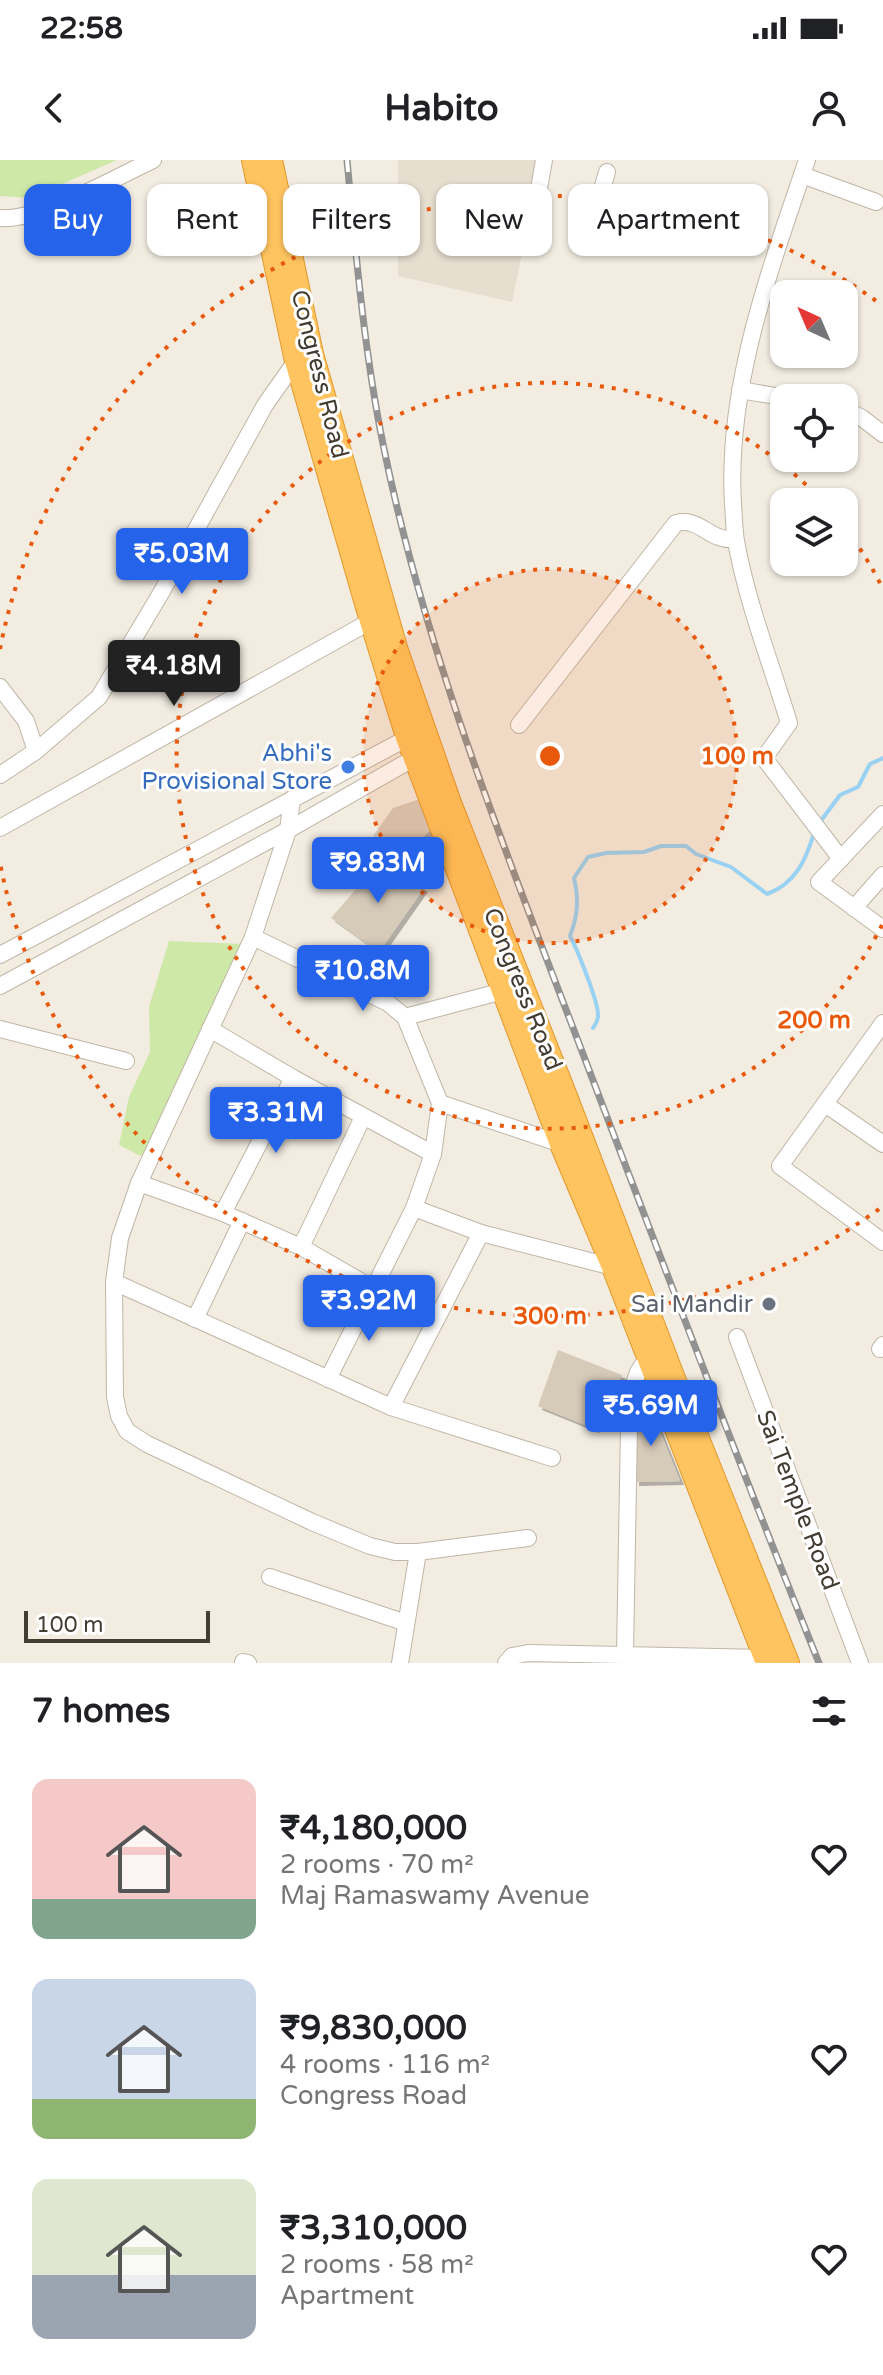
<!DOCTYPE html>
<meta charset="utf-8">
<style>
body{margin:0;font-family:"Varela Round",sans-serif;background:#f2f2f2;color:#202124;height:100vh;display:flex;flex-direction:column;font-size:30px;white-space:nowrap}
*{box-sizing:border-box;margin:0}
p{font-size:26px;color:#757577}
.icon{flex:none;width:44px;height:44px;fill:none;stroke:currentColor;stroke-width:2;stroke-linecap:round;stroke-linejoin:round}
.map{position:relative;height:1503px;overflow:hidden}
.details{display:flex;flex-direction:column;background:#fff;flex:1}
.details>*{flex:none}
.top-card{position:absolute;left:24px;top:24px;width:836px;height:72px;display:flex;gap:16px}
.needle{width:52px;rotate:316deg}
.tools{position:absolute;left:770px;top:120px;display:grid;gap:16px}
.tools a{display:grid;place-items:center;width:88px;height:88px;border-radius:16px;background:#fff;box-shadow:0 2px 6px #0004;font-size:40px}
.scale{position:absolute;left:24px;bottom:20px;width:186px;box-sizing:border-box;padding-left:8px;border:4px solid #433c32;border-top:0;font-size:22px;line-height:28px;white-space:nowrap;color:#433c32;-webkit-text-stroke:6px #fff;paint-order:stroke}
.price{position:absolute;translate:-50% -68px;padding:0 18px;border-radius:8px;background:#2563eb;color:#fff;font-size:26px;line-height:52px;filter:drop-shadow(0 2px 4px #0008)}
.price::after{content:'';position:absolute;left:50%;top:48px;width:24px;height:18px;margin-left:-12px;background:inherit;clip-path:polygon(0 0,100% 0,50% 100%)}
.price.selected{background:#222;color:#fff}
ul{padding:0;list-style:none}
li{display:flex;align-items:center;gap:24px;height:200px;padding:0 32px}
li span{display:grid;place-items:center;flex:none;width:224px;height:160px;border-radius:16px;color:#555}
li>.icon{margin-inline-start:auto}
span .icon{width:96px;height:96px;fill:#fffc;stroke-width:1}
li b{font-size:34px}
h2{display:flex;justify-content:space-between;align-items:center;height:96px;padding:0 32px;font-size:34px}
.chip{padding:0 28px;border-radius:16px;background:#fff;box-shadow:0 2px 6px #0004;font-size:28px;line-height:72px}
.chip.selected{background:#2563eb;color:#fff}
.status{display:flex;justify-content:space-between;align-items:center;height:56px;padding:0 40px;background:#fff;direction:ltr}
.status svg{height:22px;fill:currentColor}
header{display:flex;justify-content:space-between;align-items:center;height:104px;padding:0 32px;background:#fff;font-size:36px;font-weight:700}
.map>svg:first-child{display:block}
.residential{fill:#e6decf}
.green{fill:#cde8a7}
.lines{fill:none;stroke-linecap:round;stroke-linejoin:round}
.stream{stroke:#99d1f3;stroke-width:4}
.building{fill:#d6cab9;filter:url(#shadow)}
.minor-casing{stroke:#c0b6a7;stroke-width:18}
.highway-casing{stroke:#e3982a;stroke-width:24}
.minor{stroke:#fff;stroke-width:16}
.highway{stroke:#ffc45f;stroke-width:22}
.rail-casing{stroke:#929292;stroke-width:7}
.rail{stroke:#fff;stroke-width:4;stroke-dasharray:12;stroke-linecap:butt}
.ring{fill:none;stroke:#e8590c;stroke-width:4;stroke-dasharray:4 8}
.shop-dot{fill:#3f7fe0;stroke:#fff;stroke-width:3}
.worship-dot{fill:#6b7280;stroke:#fff;stroke-width:3}
.labels{text-anchor:middle;stroke-width:6;stroke-linejoin:round;paint-order:stroke}
.street-label{font-size:24px;fill:#433c32;stroke:#fff}
.shop-label{font-size:24px;fill:#366cbe;stroke:#fff;text-anchor:end}
.worship-label{font-size:24px;fill:#5b616d;stroke:#fff;text-anchor:end}
.centre{fill:#e8590c;stroke:#fff;stroke-width:4}
.ring-label{font-size:24px;text-anchor:middle;font-weight:bold;fill:#e8590c;stroke:#fff;stroke-width:6;stroke-linejoin:round;paint-order:stroke}
</style>
<div class="status"><b>22:58</b><svg viewBox="0 0 49 12"><path d="M0 12V9h3v3zM5 12V6h3v6zM10 12V3h3v9zM15 12V0h3v12zM26 1h20v11H26zM47 4h2v5h-2z"/></svg></div>
<header><svg class="icon" aria-label="back" viewBox="0 0 24 24"><path d="M15 5l-7 7 7 7"/></svg>Habito<svg class="icon" aria-label="person" viewBox="0 0 24 24"><circle cx="12" cy="8" r="4"/><path d="M4 21q1-7 8-7t8 7"/></svg></header>
<div class="map">
<svg width="883" height="1503" viewBox="0 0 883 1503">
<defs>
<filter id="shadow"><feDropShadow dx="4" dy="4" stdDeviation="0" flood-color="#0004"/></filter>
</defs>
<rect width="100%" height="100%" fill="#f2ece1"/>
<path class="residential" d="M398,0H541L512,142L398,116Z"/>
<g class="green">
<path d="M0,0H117L30,38L0,36Z"/>
<path d="M169,781L242,784L145,998L119,985L129,937L150,892L149,847Z"/>
</g>
<g class="lines">
<g class="stream">
<path d="M820,662L840,635L858,627L870,604L883,598"/>
<path d="M593,868C595,865 598,860 598,856C599,843 577,789 570,776C578,755 579,740 574,718L588,697L606,693L644,692L661,686H686L696,694L731,707L767,734C795,724 806,700 814,673"/>
</g>
</g>
<g class="building">
<path d="M420,639L432,669L405,691L373,676L393,648Z"/>
<path d="M381,700L424,728L379,792L331,758Z"/>
<path d="M558,1190L622,1215L595,1269L538,1246Z"/>
<path d="M637,1232L646,1237L680,1321L635,1322Z"/>
</g>
<g class="lines">
<defs>
<g id="minor">
<path d="M807,0C770,110 726,226 733,344C734,356 734,369 736,381C747,443 771,503 789,563L764,598L841,699"/>
<path d="M802,15L876,42"/>
<path d="M0,58C41,61 114,18 153,0"/>
<path d="M534,58L544,0"/>
<path d="M592,64L607,12"/>
<path d="M740,230L787,238"/>
<path d="M844,249L862,258L883,274"/>
<path d="M0,527L26,561L36,591"/>
<path d="M519,565L676,363C701,357 709,382 735,379"/>
<path d="M0,615L36,591L99,537L161,433L265,245L296,201L302,199"/>
<path d="M292,639L288,670L253,777L388,843L405,857L440,943L433,994L414,1048L328,1219"/>
<path d="M883,654L819,722L883,769"/>
<path d="M0,668L371,461"/>
<path d="M854,748L883,715"/>
<path d="M253,777L139,1023L120,1078L114,1122L115,1237L119,1256L127,1271L147,1284L312,1362L370,1386L395,1392H418L528,1378"/>
<path d="M0,795L415,574"/>
<path d="M0,826L288,670L423,593"/>
<path d="M405,857L503,831"/>
<path d="M883,863L780,1006L883,1082"/>
<path d="M0,869L126,901"/>
<path d="M210,869L293,918L433,994"/>
<path d="M440,943L561,984"/>
<path d="M825,944L883,984"/>
<path d="M139,1023L223,1053L301,1087L374,1129"/>
<path d="M414,1048L481,1073L613,1107H620"/>
<path d="M223,1053L293,918"/>
<path d="M301,1087L363,957"/>
<path d="M114,1122L391,1247L481,1073"/>
<path d="M195,1159L242,1061"/>
<path d="M737,1177L860,1503"/>
<path d="M880,1189L883,1185"/>
<path d="M391,1247L552,1298"/>
<path d="M270,1417L406,1463"/>
<path d="M625,1494L629,1266L633,1227L638,1212L647,1198"/>
<path d="M243,1502L248,1503"/>
<path d="M400,1503L418,1392"/>
<path d="M506,1503L512,1496L528,1493L765,1498"/>
</g>
<g id="highway">
<path d="M253,0L296,201L371,461L407,577L561,984L613,1107L767,1503"/>
<path d="M271,0L312,194L397,491L450,643L567,939L673,1216L788,1503"/>
</g>
</defs>
<use href="#minor" class="minor-casing"/>
<use href="#highway" class="highway-casing"/>
<use href="#minor" class="minor"/>
<use href="#highway" class="highway"/>
<defs>
<path id="rail" d="M347,0C356,95 364,190 383,284C424,487 501,680 575,873C655,1083 735,1294 819,1503"/>
</defs>
<use href="#rail" class="rail-casing"/>
<use href="#rail" class="rail"/>
</g>
<circle cx="550" cy="596" r="187" fill="#e8590c" fill-opacity=".12"/>
<g class="ring">
<circle cx="550" cy="596" r="187"/>
<path d="M882 765A373 373 0 1 1 823 342M846 369A373 373 0 0 1 882 427"/>
<path d="M879 1049A560 560 0 0 1 0 703M0 489A560 560 0 0 1 879 143"/>
</g>
<circle class="shop-dot" cx="348" cy="607" r="8"/>
<circle class="worship-dot" cx="769" cy="1144" r="8"/>
<g class="labels">
<g class="street-label">
<text transform="translate(320 214) rotate(76)" y="8">Congress Road</text>
<text transform="translate(523 829) rotate(68)" y="8">Congress Road</text>
<text transform="translate(798 1340) rotate(69)" y="8">Sai Temple Road</text>
</g>
<g class="shop-label">
<text x="332" y="601">Abhi's<tspan x="332" dy="28">Provisional Store</tspan></text>
</g>
<g class="worship-label">
<text x="753" y="1152">Sai Mandir</text>
</g>
</g>
<circle cx="550" cy="596" r="12" class="centre"/>
<g class="ring-label">
<text x="737" y="604">100 m</text>
<text x="814" y="868">200 m</text>
<text x="550" y="1164">300 m</text>
</g>
</svg>
<div class="tools">
<a><svg class="needle" viewBox="-14 -14 28 28"><path d="M0-13l5 13h-10z" fill="#e53935"/><path d="M0 13l5-13h-10z" fill="#757577"/></svg></a>
<a><svg class="icon" aria-label="locate" viewBox="0 0 24 24"><circle cx="12" cy="12" r="6"/><path d="M12 2v4M12 18v4M2 12h4M18 12h4"/></svg></a>
<a><svg class="icon" aria-label="layers" viewBox="0 0 24 24"><path d="M12 4l9 5-9 5-9-5zM3 14l9 5 9-5"/></svg></a>
</div>
<div class="scale">100 m</div>
<b class="price" style="left:182px;top:436px">₹5.03M</b>
<b class="price selected" style="left:174px;top:548px">₹4.18M</b>
<b class="price" style="left:378px;top:745px">₹9.83M</b>
<b class="price" style="left:363px;top:853px">₹10.8M</b>
<b class="price" style="left:276px;top:995px">₹3.31M</b>
<b class="price" style="left:369px;top:1183px">₹3.92M</b>
<b class="price" style="left:651px;top:1288px">₹5.69M</b>
<div class="top-card">
<a class="chip selected">Buy</a>
<a class="chip">Rent</a>
<a class="chip">Filters</a>
<a class="chip">New</a>
<a class="chip">Apartment</a>
</div>
</div>
<section class="details">
<h2>7 homes<svg class="icon" aria-label="filters" viewBox="0 0 24 24"><path d="M4 7h16M4 17h16"/><circle cx="9" cy="7" r="2"/><circle cx="15" cy="17" r="2"/></svg></h2>
<ul>
<li><span style="background:linear-gradient(#f6c9c9 75%,#7fa58c 0)"><svg class="icon" aria-label="home" viewBox="0 0 24 24"><path d="M3 11l9-7 9 7M6 9v11h12V9"/></svg></span><div><b>₹4,180,000</b><p>2 rooms · 70 m²</p><p>Maj Ramaswamy Avenue</p></div><svg class="icon" aria-label="heart" viewBox="0 0 24 24"><path d="M12 20l-8-8c-3-5 5-10 8-4 3-6 11-1 8 4z"/></svg></li>
<li><span style="background:linear-gradient(#c9d6e8 75%,#8fb573 0)"><svg class="icon" aria-label="home" viewBox="0 0 24 24"><path d="M3 11l9-7 9 7M6 9v11h12V9"/></svg></span><div><b>₹9,830,000</b><p>4 rooms · 116 m²</p><p>Congress Road</p></div><svg class="icon" aria-label="heart" viewBox="0 0 24 24"><path d="M12 20l-8-8c-3-5 5-10 8-4 3-6 11-1 8 4z"/></svg></li>
<li><span style="background:linear-gradient(#dfe7d0 60%,#9aa5b1 0)"><svg class="icon" aria-label="home" viewBox="0 0 24 24"><path d="M3 11l9-7 9 7M6 9v11h12V9"/></svg></span><div><b>₹3,310,000</b><p>2 rooms · 58 m²</p><p>Apartment</p></div><svg class="icon" aria-label="heart" viewBox="0 0 24 24"><path d="M12 20l-8-8c-3-5 5-10 8-4 3-6 11-1 8 4z"/></svg></li>
</ul>
</section>
